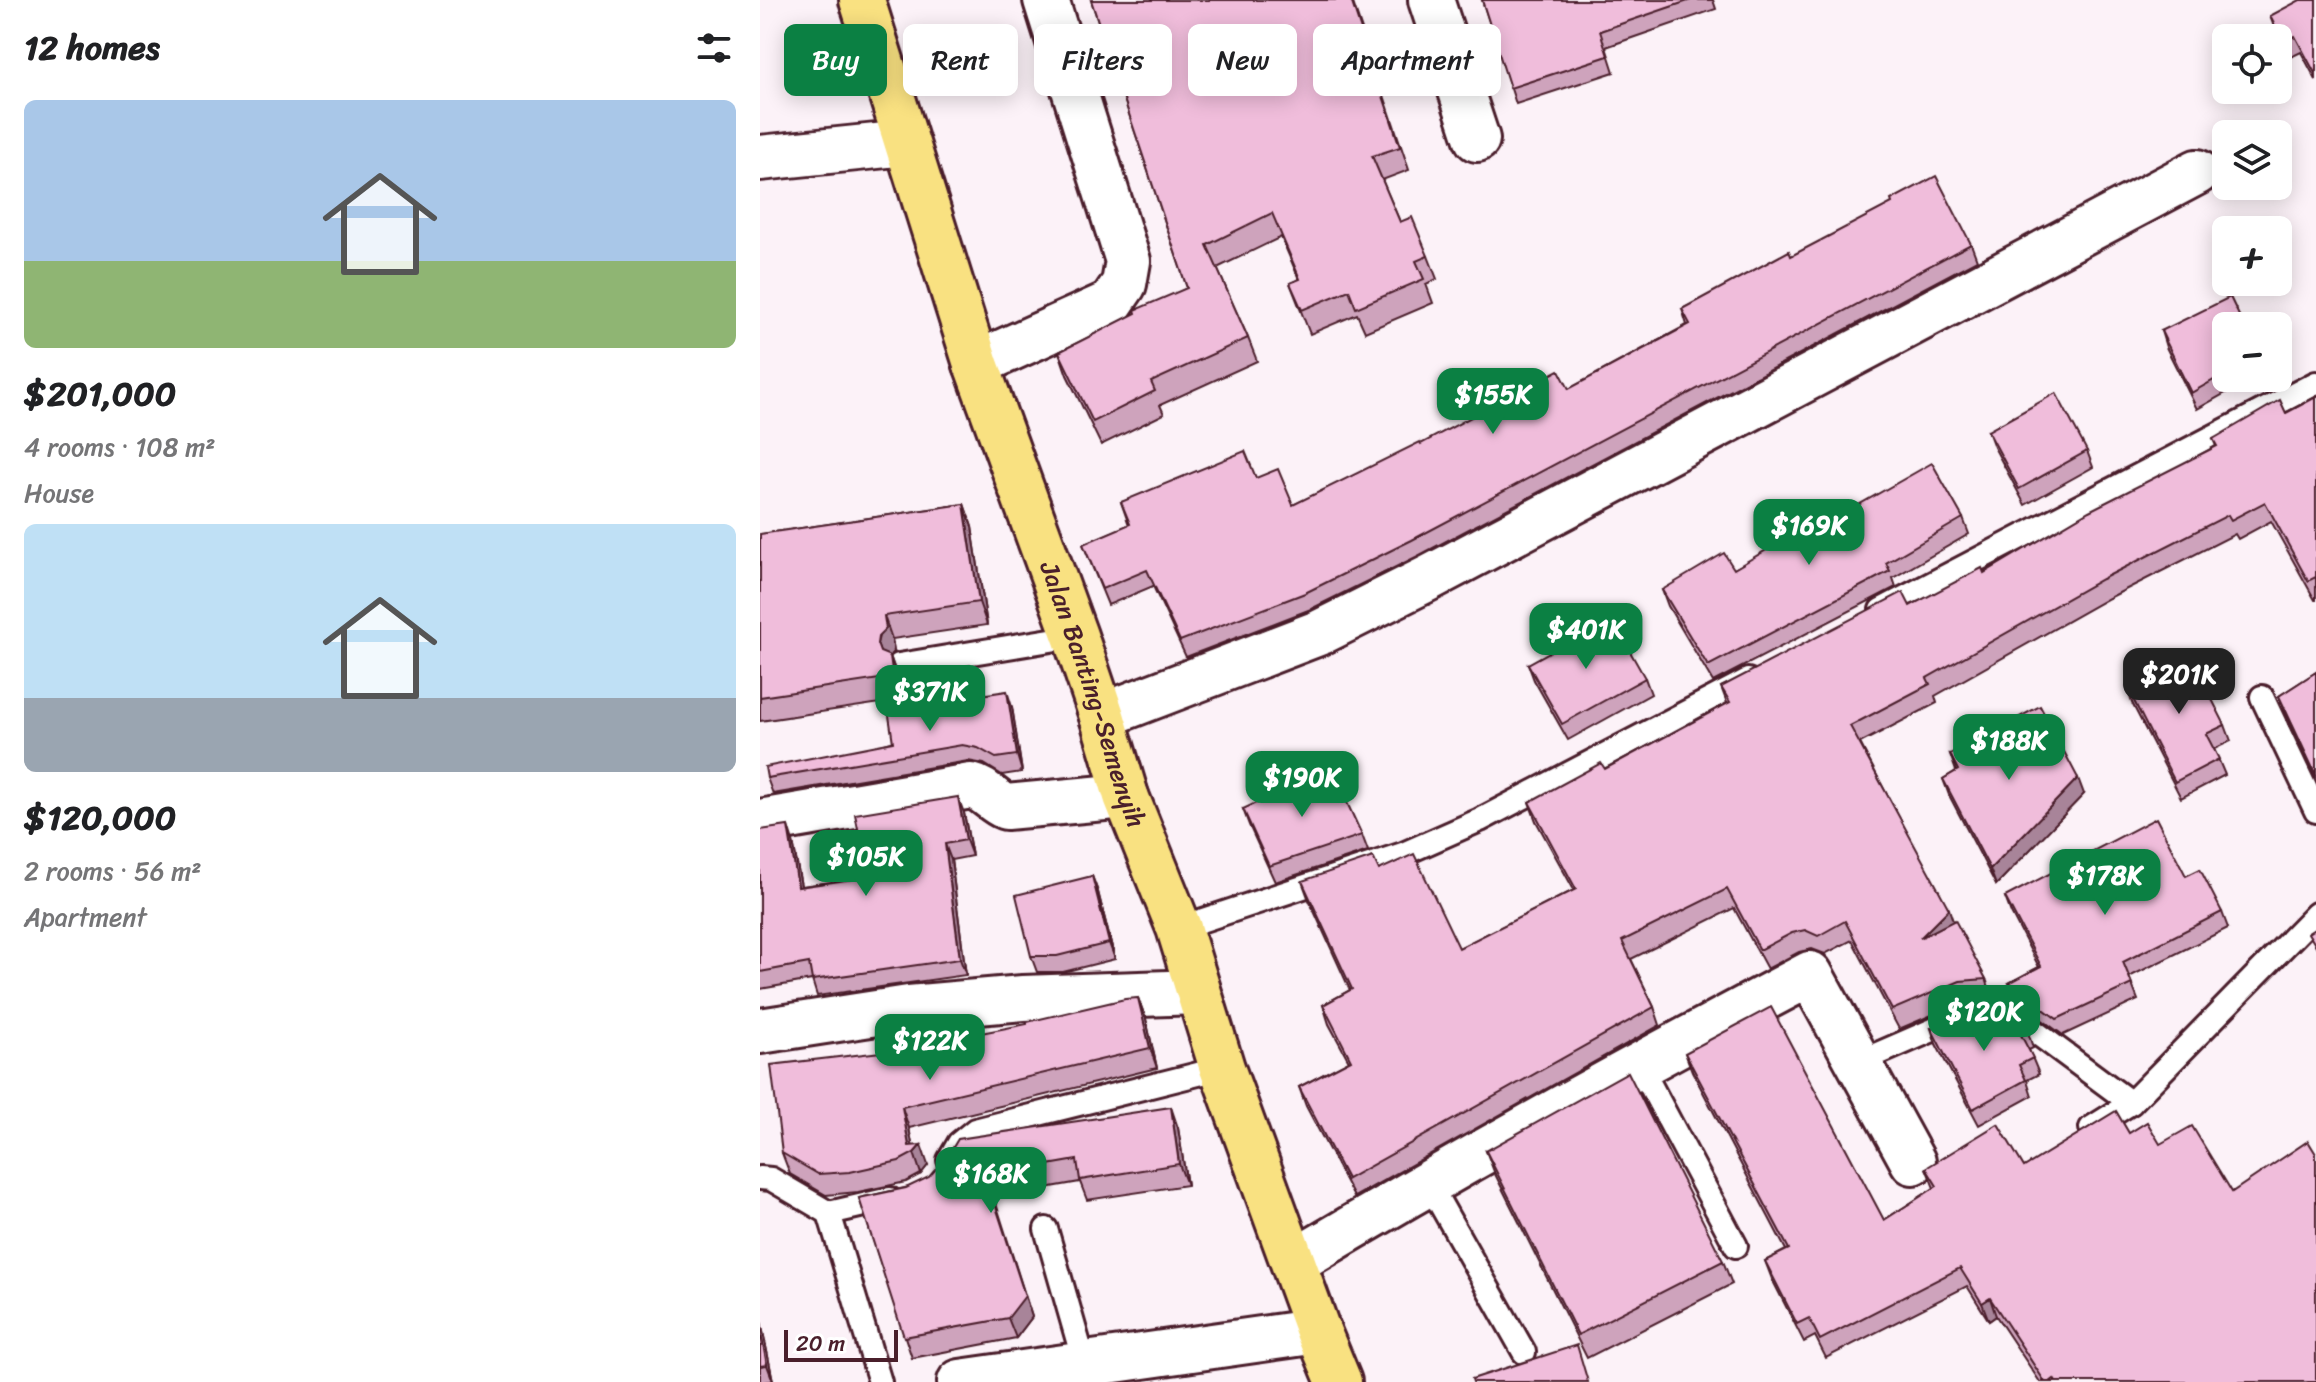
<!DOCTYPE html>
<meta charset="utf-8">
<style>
body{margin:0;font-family:Sriracha,sans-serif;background:#f2f2f2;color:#202124;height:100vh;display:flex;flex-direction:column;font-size:30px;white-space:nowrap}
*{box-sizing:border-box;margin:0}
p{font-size:26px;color:#757577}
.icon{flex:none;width:44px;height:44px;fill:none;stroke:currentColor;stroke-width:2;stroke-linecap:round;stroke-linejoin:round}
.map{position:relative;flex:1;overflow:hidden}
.side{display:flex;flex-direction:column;background:#fff;width:760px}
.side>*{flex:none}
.hud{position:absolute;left:24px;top:24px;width:760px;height:72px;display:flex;gap:16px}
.fabs{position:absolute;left:1452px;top:24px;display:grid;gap:16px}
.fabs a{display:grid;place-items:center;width:80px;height:80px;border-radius:12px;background:#fff;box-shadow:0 4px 20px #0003;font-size:40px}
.scale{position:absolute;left:24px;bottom:20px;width:114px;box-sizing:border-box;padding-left:8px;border:4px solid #4a1f2b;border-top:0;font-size:22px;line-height:28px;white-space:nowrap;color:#4a1f2b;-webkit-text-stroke:6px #fff;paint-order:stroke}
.price{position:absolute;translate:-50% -68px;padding:0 18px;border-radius:16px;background:#0b8043;color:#fff;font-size:26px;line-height:52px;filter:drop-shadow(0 2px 4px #0008)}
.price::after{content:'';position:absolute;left:50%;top:48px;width:24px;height:18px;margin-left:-12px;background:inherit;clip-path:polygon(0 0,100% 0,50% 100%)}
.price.on{background:#222;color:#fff}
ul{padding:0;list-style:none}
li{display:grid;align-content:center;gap:16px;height:424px;padding:0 24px}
li span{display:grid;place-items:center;height:248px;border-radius:12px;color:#555}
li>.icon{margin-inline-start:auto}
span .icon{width:144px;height:144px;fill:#fffc;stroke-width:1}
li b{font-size:34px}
h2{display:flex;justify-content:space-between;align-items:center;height:96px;padding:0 24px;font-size:34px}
.pill{padding:0 28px;border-radius:12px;background:#fff;box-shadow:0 4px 20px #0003;font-size:28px;line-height:72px}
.pill.on{background:#0b8043;color:#fff}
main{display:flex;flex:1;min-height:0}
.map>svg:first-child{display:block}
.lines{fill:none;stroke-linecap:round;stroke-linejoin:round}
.service-casing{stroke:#4a1f2b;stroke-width:28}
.minor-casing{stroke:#4a1f2b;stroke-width:50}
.primary-casing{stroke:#4a1f2b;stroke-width:50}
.service{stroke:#fff;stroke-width:22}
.minor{stroke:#fff;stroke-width:44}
.primary{stroke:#f9e181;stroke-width:44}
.wall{fill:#cea3bc;stroke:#4a1f2b;stroke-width:2}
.shaded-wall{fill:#a88499;stroke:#4a1f2b;stroke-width:2}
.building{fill:#f0bddb;stroke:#4a1f2b;stroke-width:2}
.labels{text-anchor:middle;stroke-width:7;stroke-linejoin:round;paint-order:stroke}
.street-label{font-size:26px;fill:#4a1f2b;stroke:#fff}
</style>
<main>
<section class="side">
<h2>12 homes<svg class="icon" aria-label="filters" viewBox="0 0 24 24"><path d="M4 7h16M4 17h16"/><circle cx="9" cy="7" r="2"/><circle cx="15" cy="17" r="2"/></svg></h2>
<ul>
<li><span style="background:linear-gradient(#a9c7e8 65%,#8fb573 0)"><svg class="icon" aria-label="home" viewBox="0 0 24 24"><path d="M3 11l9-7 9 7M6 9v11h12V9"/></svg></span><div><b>$201,000</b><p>4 rooms · 108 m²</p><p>House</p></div></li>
<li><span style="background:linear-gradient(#bfe0f5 70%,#9aa5b1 0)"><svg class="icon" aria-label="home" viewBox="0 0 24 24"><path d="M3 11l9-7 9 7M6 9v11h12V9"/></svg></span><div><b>$120,000</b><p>2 rooms · 56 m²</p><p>Apartment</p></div></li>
</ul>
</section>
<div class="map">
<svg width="1556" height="1382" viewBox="0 0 1556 1382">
<rect width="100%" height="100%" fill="#fcf2f8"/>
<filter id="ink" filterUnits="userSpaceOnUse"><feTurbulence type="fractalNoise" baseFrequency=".0125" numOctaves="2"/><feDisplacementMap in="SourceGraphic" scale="16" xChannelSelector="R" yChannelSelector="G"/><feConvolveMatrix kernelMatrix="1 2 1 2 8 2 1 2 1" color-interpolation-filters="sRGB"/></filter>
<g filter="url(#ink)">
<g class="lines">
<defs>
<g id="service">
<path d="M1121,610L1556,383"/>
<path d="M139,665L315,636"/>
<path d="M1502,697L1556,811"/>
<path d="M419,928L643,854L720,820L988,680"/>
<path d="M1099,1062L1212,1013L1247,1011L1371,1103"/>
<path d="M879,1064L976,1246"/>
<path d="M1331,1128L1371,1103L1556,914"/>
<path d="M189,1160L199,1143L215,1130L462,1068"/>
<path d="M0,1178L11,1179L69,1213"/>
<path d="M668,1182L764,1352"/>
<path d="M286,1229L326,1369"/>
<path d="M120,1382L69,1213L130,1199"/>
</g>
<g id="minor">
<path d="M671,0L717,139"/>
<path d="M0,158L146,143"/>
<path d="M216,364L351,303L364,284L368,261L286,0"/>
<path d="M342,716L561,632L669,578L1437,172"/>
<path d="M0,822L211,786C225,789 233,802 246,807L366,796"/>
<path d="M0,1031L149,1008L263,998L438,992"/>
<path d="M534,1262C703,1161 875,1066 1050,974L1153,1162"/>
<path d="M200,1382L558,1331"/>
</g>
<g id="primary">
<path id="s1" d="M102,0L216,364L315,636L342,716L366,796L419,928L462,1068L558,1331L579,1382"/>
</g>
</defs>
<use href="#service" class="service-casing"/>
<use href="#minor" class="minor-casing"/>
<use href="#primary" class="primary-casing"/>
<use href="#service" class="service"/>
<use href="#minor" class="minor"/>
<use href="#primary" class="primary"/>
</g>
<g class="wall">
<path d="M331,0H592L649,170L622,180L640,222L668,256L677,279L666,284L673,303L605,332L597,314L550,334L530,283L539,279L521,237L457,268L488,338L497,361L400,405L404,414L341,445L307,375L299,352L427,288Z"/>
<path d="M722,0H953L956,9L846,47L854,72L756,104Z"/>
<path d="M1556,0V80L1541,52L1529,58L1516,32L1510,16Z"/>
<path d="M1211,244L1217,260L658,556L551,609L426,657L393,586L348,605L323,544L369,525L361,502L496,478L533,505L661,444L809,389L927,325L922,309L1031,256Z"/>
<path d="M1466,326V378H1492L1437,409L1406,347L1401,331Z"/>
<path d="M1556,397V600H1555L1511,521L1478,539L1475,534L1349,598L1175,696L1177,703L1100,743L1193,921L1226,979L1233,998L1207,1000L1139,1029L1092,940L1065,954L1052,949L1039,952L1007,969L974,908L871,959L894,1007L900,1025L594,1197L546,1106L539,1087L589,1061L569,1024L563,1005L590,990L549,900L542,881L619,870L699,948L814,890L776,821L769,802L845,769L967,703L961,687L1224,573L1456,446L1453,439L1526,413Z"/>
<path d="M1228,431L1327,451L1333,467L1265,505L1234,447Z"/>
<path d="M204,504L212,527L227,625L132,639L134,652L130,656L138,679L141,700L0,721V534Z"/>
<path d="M1203,518L1209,534L1133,578L1136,587L953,682L908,606L902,590L974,569L1065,524Z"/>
<path d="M768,664L885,678L891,694L808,740L774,680Z"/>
<path d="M1556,672V778L1525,712L1519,696Z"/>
<path d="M1367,687L1465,725L1471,741L1454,749L1465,775L1421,798L1372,703Z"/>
<path d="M252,707L262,772L242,775L224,764L208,761L13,794L7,778Z"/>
<path d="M1190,754L1324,794L1236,885L1189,795L1183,779L1196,771Z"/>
<path d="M483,809L602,835L608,851L515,882L489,825Z"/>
<path d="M204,813L212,856L191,860L206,975L57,996L52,980L0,989V830L33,842L41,886L108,877Z"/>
<path d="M332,876L338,892L355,959L303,972H277L271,956Z"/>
<path d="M1426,876L1462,912L1468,928L1369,977L1378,1000L1303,1035L1255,1000L1249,983L1279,967L1251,913L1245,897Z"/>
<path d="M378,998L386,1019L397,1068L149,1128L152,1146L168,1165L161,1174L146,1182L98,1192L66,1195L30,1174L22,1153L267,1024Z"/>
<path d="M1171,1028L1268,1032L1273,1048L1269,1050L1279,1074L1267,1080L1272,1096L1219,1125L1176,1044Z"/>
<path d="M925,1053L1124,1220L1174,1188L1166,1168L1264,1167L1369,1133L1400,1144L1556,1382H1280L1236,1316L1229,1321L1207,1286L1066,1358L1055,1336L1044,1342L1012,1279L1005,1261L1026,1250L932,1071Z"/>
<path d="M418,1128L427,1185L327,1200L320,1182L234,1197L272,1317L256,1338L152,1358L99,1198Z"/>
<path d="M726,1151L963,1261L972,1284L827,1358L735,1174Z"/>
<path d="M0,1317L13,1381L4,1382H0Z"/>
</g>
<g class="shaded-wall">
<path d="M204,504L212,527L227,625L219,602Z"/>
<path d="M124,616L132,639L134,652L130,656L138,679L141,700L133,677L125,666L117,644Z"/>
<path d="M247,691L252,707L262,772L257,755Z"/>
<path d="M1318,778L1324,794L1236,885L1230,869Z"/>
<path d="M198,797L204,813L212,856L206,840Z"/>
<path d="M28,826L33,842L44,903L38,887Z"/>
<path d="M185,844L191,860L206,975L200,959Z"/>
<path d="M332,876L338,892L355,959L349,943Z"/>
<path d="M1189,909L1195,927L1160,938Z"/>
<path d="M378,998L386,1019L397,1068L390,1048Z"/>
<path d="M142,1107L149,1128L154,1153L161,1145L168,1165L161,1174L154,1153L149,1146Z"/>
<path d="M411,1107L418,1128L427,1185L419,1164Z"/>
<path d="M226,1176L272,1317L256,1338L248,1318Z"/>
<path d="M1230,1298L1236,1316L1229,1321L1222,1303Z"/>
<path d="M0,1317L13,1381L7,1365L0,1330Z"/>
</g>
<g class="building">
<path d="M331,0H591L640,147L612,156L640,222L652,217L668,256L656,261L664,279L596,308L589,290L542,310L530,283L540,279L512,213L447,245L488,338L391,382L395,391L333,422L299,352L376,313L375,310L427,288Z"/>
<path d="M722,0H931L840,31L848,56L750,88Z"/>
<path d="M1540,0H1556V75L1535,36L1523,42L1510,16Z"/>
<path d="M1176,176L1211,244L652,540L545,593L420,641L387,570L342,589L323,544L370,524L361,502L485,451L496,478L518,469L533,505L660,442L661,444L799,370L809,389L930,324L922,309L1029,251L1031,256L1132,203L1131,200Z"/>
<path d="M1470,297L1484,326H1466V373L1431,393L1401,331Z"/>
<path d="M1296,393L1327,451L1259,489L1228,431Z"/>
<path d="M1556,397V577L1548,581L1505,502L1471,520L1468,515L1342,579L1167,678L1170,684L1090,726L1189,909L1160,938L1195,920L1226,979L1200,981L1132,1010L1085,921L1058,936L1045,930L1032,933L1000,950L967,889L862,941L894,1007L587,1179L539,1087L591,1060L563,1005L592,989L542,881L613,857L619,870L654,854L699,948L816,889L769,802L841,763L845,769L970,702L961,687L1143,592L1150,606L1222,568L1224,573L1329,511L1457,446L1453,439L1520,400L1526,413Z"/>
<path d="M1172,463L1203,518L1126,563L1130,571L948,666L902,590L964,553L974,569L1061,518L1065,524Z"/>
<path d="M204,504L219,602L124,616L126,629L118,637L117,644L120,652L130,656L133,677L0,697V534Z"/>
<path d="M851,618L885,678L802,724L768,664Z"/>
<path d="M1429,654L1465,725L1446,734L1459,759L1415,782L1367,687Z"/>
<path d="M1556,672V775L1519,696Z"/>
<path d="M247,691L257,755L236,758L218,748L202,745L7,778L5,767L133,742L128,709Z"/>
<path d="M1280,706L1318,778L1230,869L1183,779L1198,770L1190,754Z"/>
<path d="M571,768L602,835L509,866L483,809Z"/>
<path d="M198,797L206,840L185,844L200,959L52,980L49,963L0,972V830L28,826L38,887L108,877L95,814Z"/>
<path d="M1396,818L1426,876L1440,869L1462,912L1363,962L1372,984L1297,1019L1249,983L1281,966L1245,897Z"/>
<path d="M332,876L349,943L297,956H271L256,895Z"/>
<path d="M1556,928V946L1548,933Z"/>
<path d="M378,998L390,1048L142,1107L149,1146L161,1145L154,1153L139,1161L90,1172L58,1174L22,1153L11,1065L181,1045L180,1041L267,1024V1022L365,999Z"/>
<path d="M1011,1007L1124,1220L1177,1186L1166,1168L1238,1124L1264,1167L1356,1111L1369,1133L1387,1122L1400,1144L1432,1126L1472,1192L1548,1141L1556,1154V1382H1296L1294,1379L1290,1382H1285L1230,1298L1222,1303L1200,1268L1060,1340L1049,1318L1037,1324L1005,1261L1029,1249L925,1053Z"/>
<path d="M1237,1009L1268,1032L1261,1035L1273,1058L1259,1065L1266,1080L1213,1109L1171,1028L1209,1011Z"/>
<path d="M868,1072L963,1261L818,1335L726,1151Z"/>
<path d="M411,1107L419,1164L320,1180L317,1160L226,1176L265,1296L248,1318L144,1337L99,1198L146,1188L169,1177L189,1154L198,1139Z"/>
<path d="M0,1330L7,1365L0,1366Z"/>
<path d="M817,1345L828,1382H713L712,1379Z"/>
</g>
</g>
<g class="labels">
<g class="street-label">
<text dy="9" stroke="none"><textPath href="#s1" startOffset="732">Jalan Banting-Semenyih</textPath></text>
</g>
</g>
</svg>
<div class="fabs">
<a><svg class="icon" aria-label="locate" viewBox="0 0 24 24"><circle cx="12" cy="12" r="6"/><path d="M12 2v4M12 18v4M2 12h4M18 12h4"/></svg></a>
<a><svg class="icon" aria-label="layers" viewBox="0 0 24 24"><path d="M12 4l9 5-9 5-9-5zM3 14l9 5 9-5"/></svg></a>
<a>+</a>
<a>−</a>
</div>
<div class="scale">20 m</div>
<b class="price" style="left:733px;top:436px">$155K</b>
<b class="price" style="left:1049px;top:567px">$169K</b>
<b class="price" style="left:826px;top:671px">$401K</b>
<b class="price on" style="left:1419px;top:716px">$201K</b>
<b class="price" style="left:170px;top:733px">$371K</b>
<b class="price" style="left:1249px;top:782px">$188K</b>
<b class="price" style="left:542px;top:819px">$190K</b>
<b class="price" style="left:106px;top:898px">$105K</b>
<b class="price" style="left:1345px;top:917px">$178K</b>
<b class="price" style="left:1224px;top:1053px">$120K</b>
<b class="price" style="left:170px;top:1082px">$122K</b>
<b class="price" style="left:231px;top:1215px">$168K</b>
<div class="hud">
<a class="pill on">Buy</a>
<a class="pill">Rent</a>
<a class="pill">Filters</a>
<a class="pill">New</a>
<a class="pill">Apartment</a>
</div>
</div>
</main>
